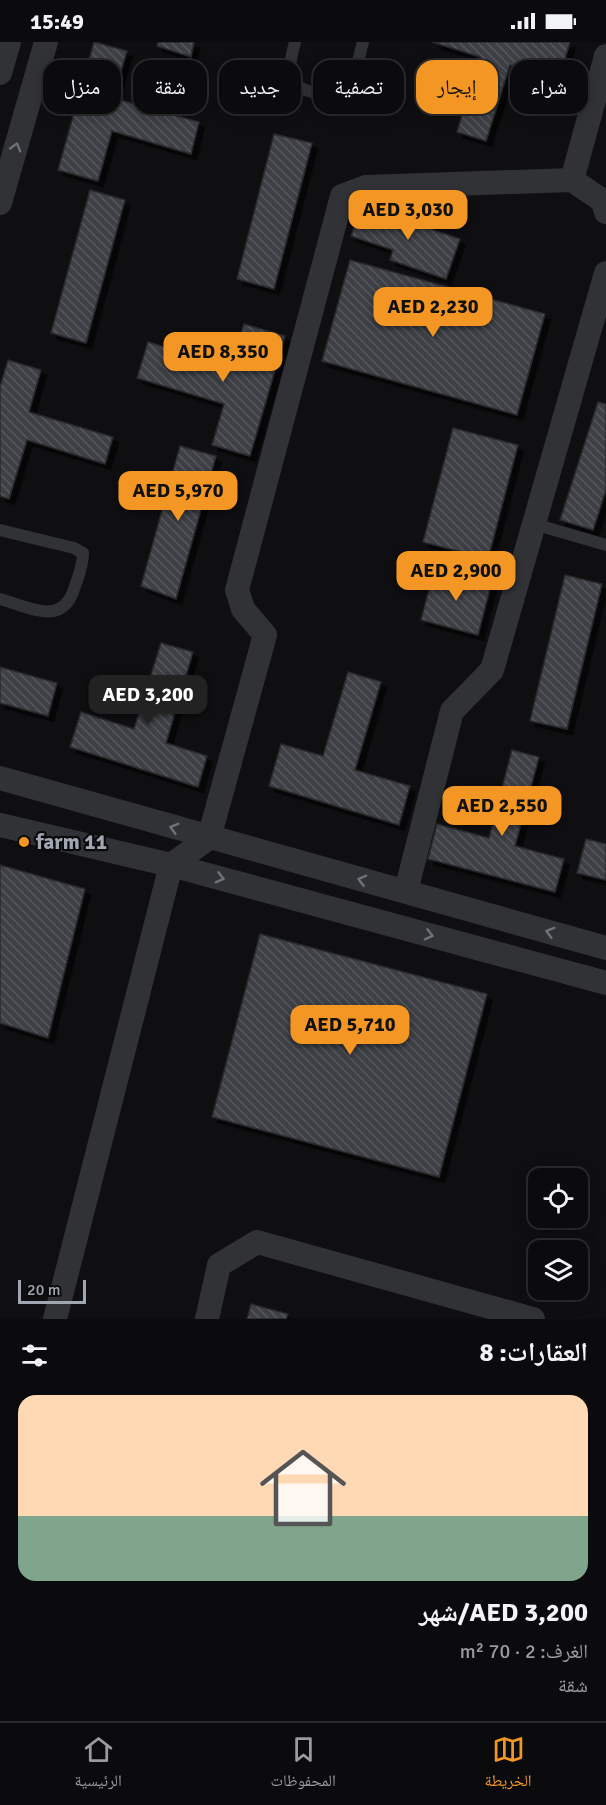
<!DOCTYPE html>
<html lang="ar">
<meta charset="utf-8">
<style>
body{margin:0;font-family:Signika,"Noto Naskh Arabic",sans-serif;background:#19191b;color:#f1f3f6;direction:rtl;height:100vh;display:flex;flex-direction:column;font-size:22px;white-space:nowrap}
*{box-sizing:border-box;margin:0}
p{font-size:20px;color:#9a9b9d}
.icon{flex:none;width:33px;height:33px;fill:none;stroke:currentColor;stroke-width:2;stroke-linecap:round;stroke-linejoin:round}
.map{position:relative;height:1277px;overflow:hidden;direction:ltr}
.sheet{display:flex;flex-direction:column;background:#0b0b0d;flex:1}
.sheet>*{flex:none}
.hud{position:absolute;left:18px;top:18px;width:570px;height:54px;direction:rtl;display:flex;gap:12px}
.buttons{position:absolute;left:528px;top:1126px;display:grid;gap:12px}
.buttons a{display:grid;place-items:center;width:60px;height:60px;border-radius:12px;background:#0b0b0d;box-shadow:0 3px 15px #0003,0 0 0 2px #2b2b2e;font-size:30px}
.scale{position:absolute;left:18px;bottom:15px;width:68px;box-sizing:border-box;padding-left:6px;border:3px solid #a0a7b2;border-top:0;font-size:16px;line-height:21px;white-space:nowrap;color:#a0a7b2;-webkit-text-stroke:4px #0a0a0b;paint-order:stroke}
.price{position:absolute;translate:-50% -51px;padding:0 14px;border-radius:12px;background:#f49624;color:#111;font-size:20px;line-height:39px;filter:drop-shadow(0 2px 3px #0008)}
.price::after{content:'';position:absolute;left:50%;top:36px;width:18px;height:14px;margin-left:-9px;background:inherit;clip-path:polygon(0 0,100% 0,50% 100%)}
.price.selected{background:#222;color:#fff}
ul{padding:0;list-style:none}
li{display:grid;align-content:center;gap:12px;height:318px;padding:0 18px}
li+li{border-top:2px solid #2b2b2e}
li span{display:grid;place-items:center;height:186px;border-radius:18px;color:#555}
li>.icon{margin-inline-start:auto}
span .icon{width:108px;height:108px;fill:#fffc;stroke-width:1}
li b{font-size:26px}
h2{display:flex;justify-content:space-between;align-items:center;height:72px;padding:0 18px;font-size:26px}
.tag{padding:0 21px;border-radius:18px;background:#0b0b0d;box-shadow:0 3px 15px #0003,0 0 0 2px #2b2b2e;font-size:21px;line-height:54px}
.tag.selected{background:#f49624;color:#111}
.status{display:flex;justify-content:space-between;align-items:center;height:42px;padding:0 30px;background:#0b0b0d;direction:ltr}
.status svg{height:16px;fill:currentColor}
.dock{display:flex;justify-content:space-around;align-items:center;height:84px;border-top:2px solid #2b2b2e;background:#0b0b0d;font-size:16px;color:#9a9b9d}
.dock a{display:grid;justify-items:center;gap:3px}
.dock .selected{color:#f49624}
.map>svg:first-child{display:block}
.building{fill:url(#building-back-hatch);stroke:#29292d;stroke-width:1.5;filter:url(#shadow)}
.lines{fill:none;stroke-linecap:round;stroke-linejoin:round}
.service{stroke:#303236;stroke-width:12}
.minor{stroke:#303236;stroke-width:24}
.oneway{stroke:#6e727a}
.poi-dot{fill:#f49624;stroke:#0a0a0b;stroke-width:2}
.labels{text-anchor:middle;stroke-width:4.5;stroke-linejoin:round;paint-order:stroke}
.poi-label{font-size:21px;font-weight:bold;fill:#a0a7b2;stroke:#0a0a0b;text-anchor:start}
</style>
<div class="status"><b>15:49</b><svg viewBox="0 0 49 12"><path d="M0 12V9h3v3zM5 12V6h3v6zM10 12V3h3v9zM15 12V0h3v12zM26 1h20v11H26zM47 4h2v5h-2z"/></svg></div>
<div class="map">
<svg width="606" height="1277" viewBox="0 0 606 1277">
<defs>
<pattern id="building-back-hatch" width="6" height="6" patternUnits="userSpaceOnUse" patternTransform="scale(1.5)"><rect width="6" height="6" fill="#3e3f44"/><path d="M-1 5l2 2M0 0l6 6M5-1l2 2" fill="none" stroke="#57585d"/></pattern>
<filter id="shadow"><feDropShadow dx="5.5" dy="5.5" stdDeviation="0" flood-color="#0009"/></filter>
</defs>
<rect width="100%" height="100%" fill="#0f0f11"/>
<g class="building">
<path d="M94,0L127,9L113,56L199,80L191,112L112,89L98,139L58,128Z"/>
<path d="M158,0H194L191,15L157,4Z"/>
<path d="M432,0H570L559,37L510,23L486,99L457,90L480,15Z"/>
<path d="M274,92L312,101L274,247L237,237Z"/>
<path d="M90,148L125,158L86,301L51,291Z"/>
<path d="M362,163L460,197L446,237L390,218L393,208L351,194Z"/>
<path d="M350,218L545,272L517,373L322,319Z"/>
<path d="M244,282L285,294L250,414L212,403L224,362L137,336L148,300L231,325Z"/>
<path d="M8,318L41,328L29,370L113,395L105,422L27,398L9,457L0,454V345Z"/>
<path d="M598,360L606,362V448L593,488L560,478Z"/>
<path d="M453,386L518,403L488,517L423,500Z"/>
<path d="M180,404L216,414L176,557L141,544Z"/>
<path d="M434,528L491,543L478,593L421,578Z"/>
<path d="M565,533L602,542L567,687L530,679Z"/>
<path d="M161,601L193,610L166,701L207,714L198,745L70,705L81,670L134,687Z"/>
<path d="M0,625L57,641L48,674L0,661Z"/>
<path d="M348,630L381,640L355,728L410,744L399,783L269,744L281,702L323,714Z"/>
<path d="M512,708L539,715L515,804L564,817L555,850L428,817L437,782L489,796Z"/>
<path d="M586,797L606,802V838L577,831Z"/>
<path d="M0,823L85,847L48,996L0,981Z"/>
<path d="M260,892L487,952L439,1135L212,1075Z"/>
<path d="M251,1262L288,1272L286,1277H247Z"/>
</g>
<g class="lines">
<g class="service">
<path d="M295,0C283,45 292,46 334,55C355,43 357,22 363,0"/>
<path d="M534,482L606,503"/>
<path d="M0,488L74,506L83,511C83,524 78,535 74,547C62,585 29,565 0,557"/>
</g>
<g class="minor">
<path d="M0,31L9,0"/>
<path d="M572,138L606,14"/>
<path d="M0,161L46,0"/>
<path d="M0,736L606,906"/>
<path d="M0,783L171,823L606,941"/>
<path d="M406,849L452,669L492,628L606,231"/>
<path d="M55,1277L171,823L209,796L265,593L243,567L237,548L342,154L366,145L572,138L603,159L606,170"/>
<path d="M207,1277L219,1223L257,1200L533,1277"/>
</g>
</g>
<defs><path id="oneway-chevron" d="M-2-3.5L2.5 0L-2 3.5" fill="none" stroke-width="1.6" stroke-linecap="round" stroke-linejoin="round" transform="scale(1.5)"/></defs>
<g class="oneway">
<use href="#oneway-chevron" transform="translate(16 105) rotate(-74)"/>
<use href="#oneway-chevron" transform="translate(174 786) rotate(-164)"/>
<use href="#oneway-chevron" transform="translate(220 836) rotate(15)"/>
<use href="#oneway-chevron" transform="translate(362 838) rotate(-166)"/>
<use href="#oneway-chevron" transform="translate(550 890) rotate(-164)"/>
<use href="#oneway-chevron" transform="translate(429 893) rotate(15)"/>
</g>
<circle class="poi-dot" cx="24" cy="800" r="6"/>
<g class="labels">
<g class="poi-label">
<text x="36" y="807">farm 11</text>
</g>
</g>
</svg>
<div class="buttons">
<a><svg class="icon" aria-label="locate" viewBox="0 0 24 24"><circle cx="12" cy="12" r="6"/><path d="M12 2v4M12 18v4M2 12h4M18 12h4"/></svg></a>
<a><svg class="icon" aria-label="layers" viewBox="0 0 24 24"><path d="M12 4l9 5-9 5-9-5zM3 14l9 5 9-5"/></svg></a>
</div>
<div class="scale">20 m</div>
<b class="price" style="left:408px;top:199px">AED 3,030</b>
<b class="price" style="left:433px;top:296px">AED 2,230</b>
<b class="price" style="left:223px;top:341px">AED 8,350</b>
<b class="price" style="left:178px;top:480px">AED 5,970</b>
<b class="price" style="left:456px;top:560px">AED 2,900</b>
<b class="price selected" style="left:148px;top:684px">AED 3,200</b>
<b class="price" style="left:502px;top:795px">AED 2,550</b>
<b class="price" style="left:350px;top:1014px">AED 5,710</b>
<div class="hud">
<a class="tag">شراء</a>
<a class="tag selected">إيجار</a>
<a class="tag">تصفية</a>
<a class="tag">جديد</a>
<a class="tag">شقة</a>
<a class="tag">منزل</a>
</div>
</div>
<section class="sheet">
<h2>العقارات: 8<svg class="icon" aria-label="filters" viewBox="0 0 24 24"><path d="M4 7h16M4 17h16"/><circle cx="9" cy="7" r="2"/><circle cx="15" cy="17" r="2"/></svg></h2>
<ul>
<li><span style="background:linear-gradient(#ffd9b3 65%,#7fa58c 0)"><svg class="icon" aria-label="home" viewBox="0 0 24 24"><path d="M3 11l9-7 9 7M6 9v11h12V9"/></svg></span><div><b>AED 3,200/شهر</b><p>الغرف: 2 · 70 m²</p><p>شقة</p></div></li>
</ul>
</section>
<nav class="dock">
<a class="selected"><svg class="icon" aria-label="map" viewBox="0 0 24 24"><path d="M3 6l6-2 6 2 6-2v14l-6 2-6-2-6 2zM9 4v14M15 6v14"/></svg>الخريطة</a>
<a><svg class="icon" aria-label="saved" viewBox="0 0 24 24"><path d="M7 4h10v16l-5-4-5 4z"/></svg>المحفوظات</a>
<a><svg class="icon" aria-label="home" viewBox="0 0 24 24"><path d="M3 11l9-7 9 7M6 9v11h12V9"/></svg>الرئيسية</a>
</nav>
